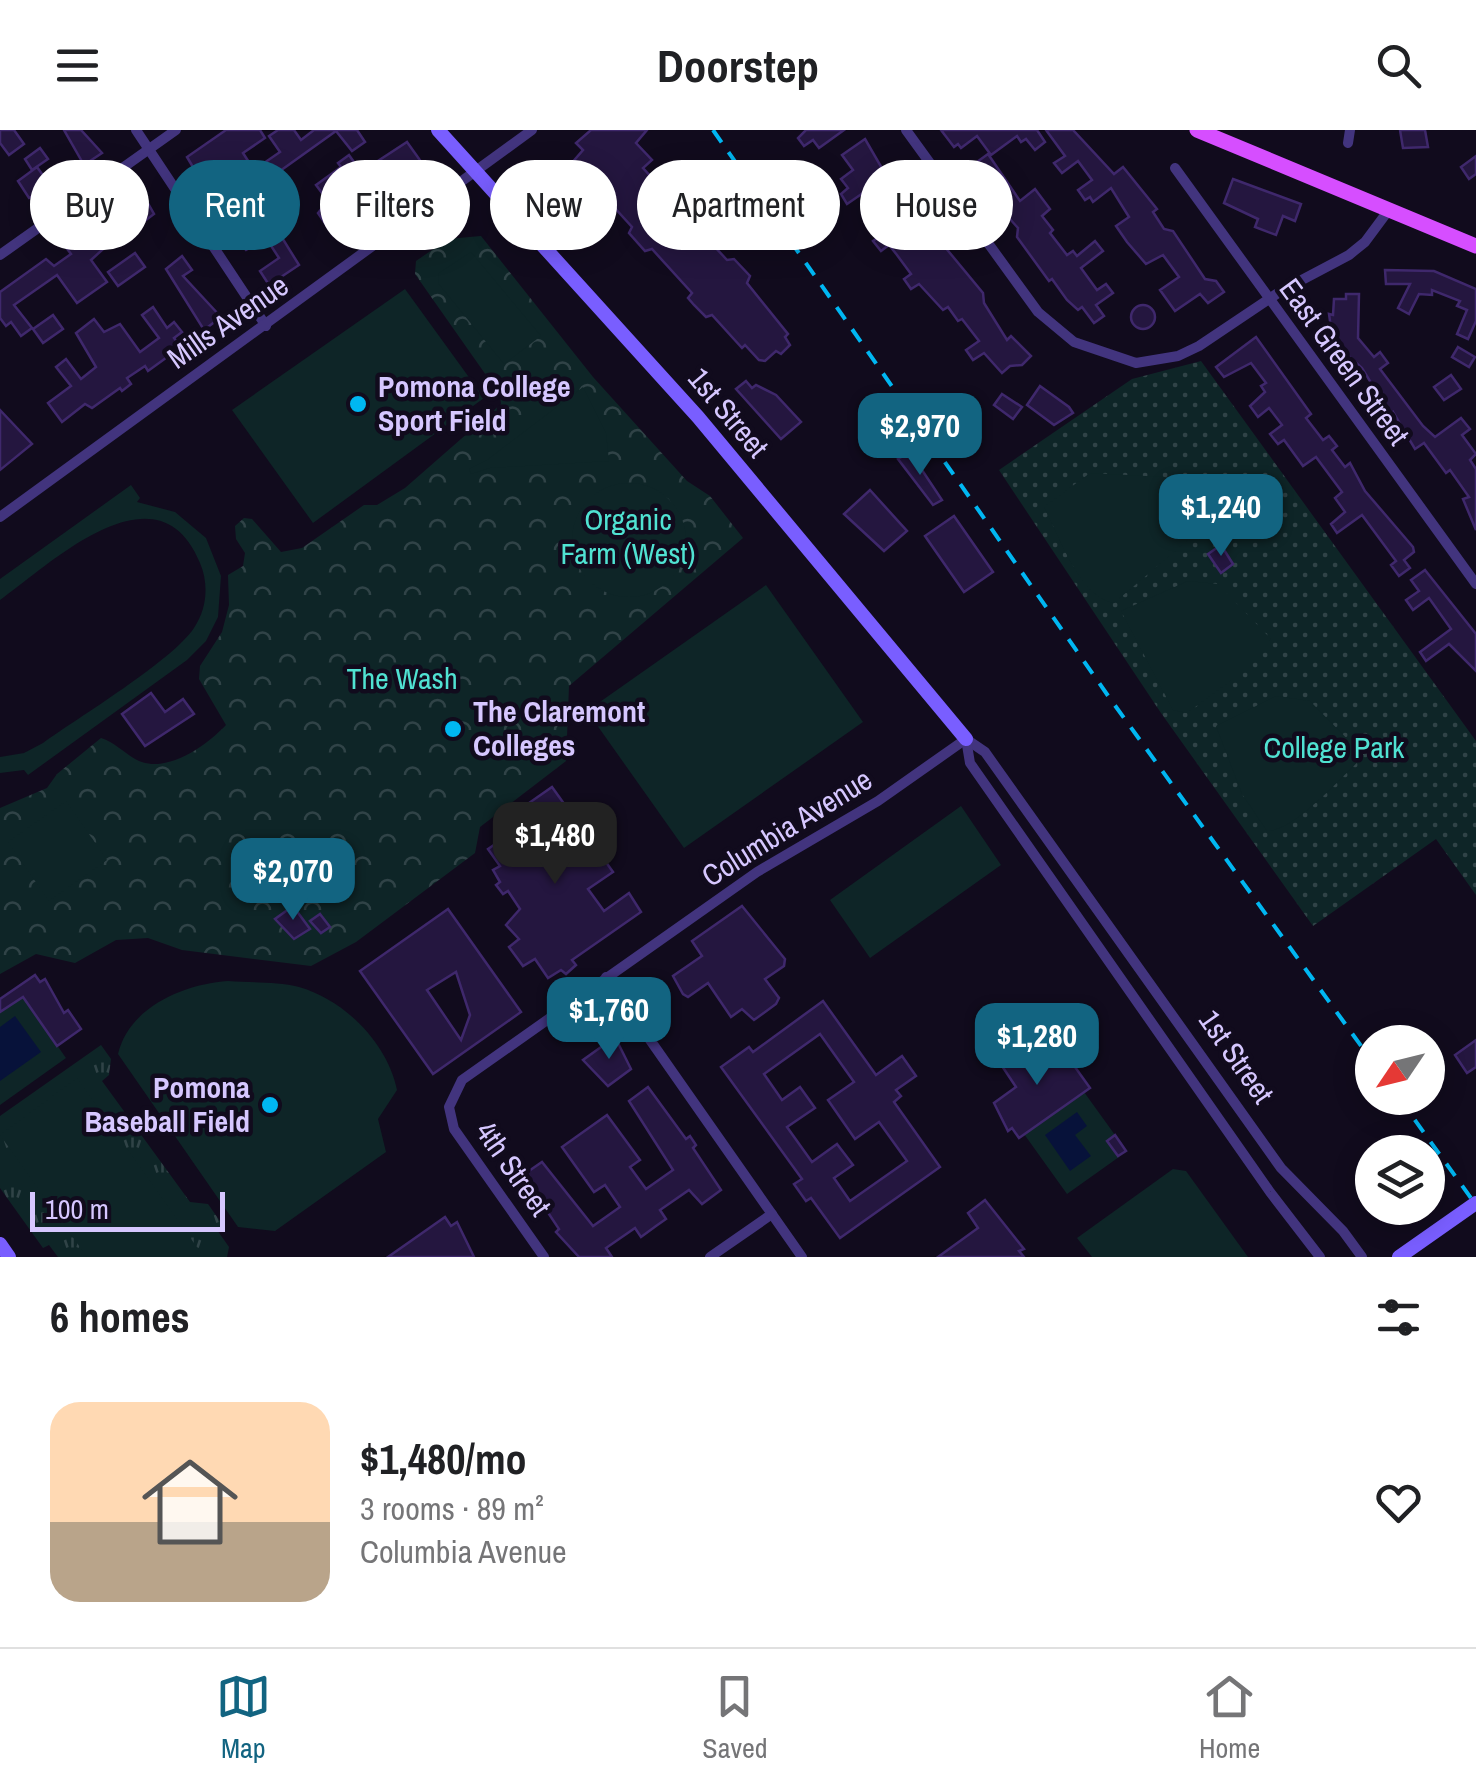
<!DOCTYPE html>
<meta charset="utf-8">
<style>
body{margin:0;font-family:"Archivo Narrow",sans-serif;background:#f2f2f2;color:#202124;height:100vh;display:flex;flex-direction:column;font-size:38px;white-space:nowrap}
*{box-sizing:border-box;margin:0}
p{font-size:32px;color:#757577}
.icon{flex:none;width:55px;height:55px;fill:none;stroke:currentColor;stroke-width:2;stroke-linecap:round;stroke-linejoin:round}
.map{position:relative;height:1127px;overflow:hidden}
.sheet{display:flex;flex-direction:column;background:#fff;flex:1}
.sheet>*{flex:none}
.guide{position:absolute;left:30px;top:30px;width:1418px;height:90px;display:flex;gap:20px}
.needle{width:65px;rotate:235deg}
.controls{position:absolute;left:1355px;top:895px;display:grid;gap:20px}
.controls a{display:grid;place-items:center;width:90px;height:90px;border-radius:50%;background:#fff;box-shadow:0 5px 25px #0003;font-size:50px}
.scale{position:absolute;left:30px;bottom:25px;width:195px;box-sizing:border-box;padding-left:10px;border:5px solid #d6c7ff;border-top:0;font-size:28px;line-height:35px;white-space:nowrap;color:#d6c7ff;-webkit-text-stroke:8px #110b1d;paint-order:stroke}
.price{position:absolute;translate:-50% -85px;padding:0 22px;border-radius:20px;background:#126481;color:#fff;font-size:32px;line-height:65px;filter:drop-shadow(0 2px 5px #0008)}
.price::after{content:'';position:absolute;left:50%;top:60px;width:30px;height:22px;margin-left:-15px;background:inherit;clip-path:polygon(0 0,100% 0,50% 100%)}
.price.active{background:#222;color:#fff}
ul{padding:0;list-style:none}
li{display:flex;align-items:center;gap:30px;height:250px;padding:0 50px}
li+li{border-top:2px solid #e0e0e0}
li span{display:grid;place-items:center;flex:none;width:280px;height:200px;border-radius:30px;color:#555}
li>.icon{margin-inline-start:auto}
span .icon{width:120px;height:120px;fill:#fffc;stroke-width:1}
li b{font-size:42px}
h2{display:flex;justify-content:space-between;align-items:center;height:120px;padding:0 50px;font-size:42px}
.chip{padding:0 35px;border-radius:45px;background:#fff;box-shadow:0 5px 25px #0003;font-size:35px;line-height:90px}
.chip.active{background:#126481;color:#fff}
header{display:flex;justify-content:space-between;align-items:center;height:130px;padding:0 50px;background:#fff;font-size:45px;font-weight:700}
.menu{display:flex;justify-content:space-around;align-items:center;height:140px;border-top:2px solid #e0e0e0;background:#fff;font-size:28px;color:#757577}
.menu a{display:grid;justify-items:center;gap:5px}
.menu .active{color:#126481}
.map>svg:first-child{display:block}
.grass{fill:url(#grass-tufts)}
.forest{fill:url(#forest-crowns)}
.park{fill:url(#park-dots)}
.garden{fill:#0e2527}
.water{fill:#07123a}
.building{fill:#24163f;stroke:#3f286c;stroke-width:2.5;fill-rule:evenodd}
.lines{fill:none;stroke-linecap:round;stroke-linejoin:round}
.street{stroke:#42347e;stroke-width:10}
.secondary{stroke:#795eff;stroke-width:14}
.primary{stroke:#d64eff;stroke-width:15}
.rail{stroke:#00b7f2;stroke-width:4;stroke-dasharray:15 12;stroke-linecap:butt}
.poi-dot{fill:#00b7f2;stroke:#110b1d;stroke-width:4}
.labels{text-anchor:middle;stroke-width:9;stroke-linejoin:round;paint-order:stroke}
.street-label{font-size:30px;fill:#d6c7ff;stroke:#110b1d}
.poi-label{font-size:30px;font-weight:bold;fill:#d6c7ff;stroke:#110b1d;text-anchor:start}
.park-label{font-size:30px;fill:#50e2d2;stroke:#110b1d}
</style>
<header><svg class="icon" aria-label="menu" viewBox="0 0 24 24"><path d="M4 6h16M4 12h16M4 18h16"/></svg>Doorstep<svg class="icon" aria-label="search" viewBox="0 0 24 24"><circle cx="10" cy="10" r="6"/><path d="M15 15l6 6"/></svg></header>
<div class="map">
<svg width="1476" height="1127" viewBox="0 0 1476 1127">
<defs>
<pattern id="grass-tufts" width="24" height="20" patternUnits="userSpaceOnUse" patternTransform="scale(2.5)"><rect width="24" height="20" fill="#0e2527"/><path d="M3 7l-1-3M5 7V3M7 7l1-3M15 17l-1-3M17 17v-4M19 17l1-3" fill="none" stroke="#304347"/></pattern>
<pattern id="forest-crowns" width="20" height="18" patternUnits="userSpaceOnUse" patternTransform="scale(2.5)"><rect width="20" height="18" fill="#0e2527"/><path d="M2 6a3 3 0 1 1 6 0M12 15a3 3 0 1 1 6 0" fill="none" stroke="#304347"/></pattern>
<pattern id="park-dots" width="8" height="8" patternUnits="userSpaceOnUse" patternTransform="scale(2.5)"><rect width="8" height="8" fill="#0e2527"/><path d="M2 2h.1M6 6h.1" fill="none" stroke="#304347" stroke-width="1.8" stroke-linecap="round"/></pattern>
</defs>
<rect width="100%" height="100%" fill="#110b1d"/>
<path class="grass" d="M101,915L111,929L109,945L102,951L190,1072L208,1074L222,1094L217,1100L229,1117L227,1127H58L49,1115L43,1118L0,1058V986Z"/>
<path class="forest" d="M481,106L593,247L687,351L710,366L743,408L569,556L566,631L480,697L475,723L356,812L311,836L182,820L148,808L116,810L75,833L36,824L0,844V678L47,658L57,644L101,608C114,612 123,622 135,629C165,646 206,616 226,595L199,549L200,536L222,502L229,475L228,445L243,436L245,423L236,409L235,396L244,388L252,389L281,422L302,418L364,375H377L405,358L501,274L500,265L415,144L416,131L448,109Z"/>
<path class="park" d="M1201,231L1476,611V765L1436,709L1313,796L1161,583L999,340L1132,249Z"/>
<g class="garden">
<path d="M471,122L541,206L504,234L438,153L439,143Z"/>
<path d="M405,159L484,268L313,393L232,280Z"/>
<path d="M583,257L606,303L609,331L490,338L471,344L469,339L487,330Z"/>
<path d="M1090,343L1164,347L1201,399L1114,473C1079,467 1059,405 1044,377Z"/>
<circle cx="629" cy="410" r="57"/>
<path d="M131,355L140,368L137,372L175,382L206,408L221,446L218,487L206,511L187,530L28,645L24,640L0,643V627L24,623L43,613C79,587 172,531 194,498C207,479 209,454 200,433C158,330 50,434 0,470V449Z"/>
<path d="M1188,451L1218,454L1271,509L1229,552L1187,583L1173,580L1121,481Z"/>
<path d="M766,455L863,592L684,718L587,581Z"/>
<path d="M1276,566L1310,571L1364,626C1342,646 1295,701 1267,701L1242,664L1216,596Z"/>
<path d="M66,671L107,730L49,771L8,712Z"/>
<path d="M961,676L1001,735L870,828L830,770Z"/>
<path d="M228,851C251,853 277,851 299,857C345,870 388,914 397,960L378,989L386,1022L275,1101L238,1097L118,924C129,877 184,854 228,851Z"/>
<path d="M23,867L66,928L0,975V882Z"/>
<path d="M77,948L201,1123L195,1127H87L0,1005Z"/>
<path d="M1084,962L1115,1005L1107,1011L1119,1027L1067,1064L1024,1004Z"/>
<path d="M1173,1039L1186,1041L1248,1127H1092L1077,1108Z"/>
</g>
<g class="water">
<path d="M15,886L41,922L0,951V897Z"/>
<path d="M1077,982L1087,996L1075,1005L1091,1026L1070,1041L1045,1005Z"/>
</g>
<g class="building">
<path d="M0,0H14L24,14L9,25L0,13Z"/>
<path d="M64,0H81L102,23L84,35Z"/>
<path d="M226,0H260L265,8L243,23L254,40L244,47L234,32L217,44L222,51L212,58L204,46L200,49L187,27Z"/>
<path d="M278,0H294L301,10L314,0H357L365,12L352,21L336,1L273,46L264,33L280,22L269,6Z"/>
<path d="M591,0H647L636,13L652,30L643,38L667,64L674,62L690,80L687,87L727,130L734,129L750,146L747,153L788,204L785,207L790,215L781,224L776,221L765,231L759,230L745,215L742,218L712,185L706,187L694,175L688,168L692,163L652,119L645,121L629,103L632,97L592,53L580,60L564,42L583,20L576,13Z"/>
<path d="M806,0H844L819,18L813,10L804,16L798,8Z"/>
<path d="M941,0H1037L1045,12L1035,20L1026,9L1021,12L1017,6L991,25L977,6L961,18L958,14L954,17Z"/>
<path d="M1046,0H1073L1114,44L1123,37L1157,79L1153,82L1164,99L1173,101L1205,149L1216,151L1224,162L1208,173L1200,164L1175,181L1160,160L1179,147L1163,125L1146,134L1127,112L1116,96L1129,87L1111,58L1093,72L1090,67L1085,70L1078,60L1092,50L1078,31L1062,43L1054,33L1065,26Z"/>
<path d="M1400,0H1425L1428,17L1403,18Z"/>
<path d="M865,9L887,47L983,163L984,173L1007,210L1011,206L1031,226L1022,235L1010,236L1002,243L984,223L973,230L966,220L979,211L962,189L958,191L948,177L943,180L919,154L911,159L904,149L911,144L897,125L889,115L881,121L873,111L883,104L878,97L887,90L866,61L847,74L841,64L848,58L841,49L853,40L842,25Z"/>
<path d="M407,12L427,40L385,63L333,105L318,83L328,71L316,55L341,37L338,33L349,25L361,42Z"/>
<path d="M40,18L48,29L32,40L25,29Z"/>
<path d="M988,24L1020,71L1035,59L1050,79L1042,86L1053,100L1050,103L1067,125L1073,121L1077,126L1095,111L1103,121L1081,138L1097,160L1106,154L1113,163L1096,175L1104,186L1094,193L1082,177L1078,180L1067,170L1052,149L1049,151L1017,107L1018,98L966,40Z"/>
<path d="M1476,26V44L1469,49L1461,37Z"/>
<path d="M37,37L52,58L29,68L18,51Z"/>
<path d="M1233,49L1301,74L1295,91L1283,86L1276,105L1255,97L1258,89L1224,73Z"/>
<path d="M141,61L154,84L142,93L126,71Z"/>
<path d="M258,69L299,135L269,155L260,141L279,128L266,108L246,120L223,94Z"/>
<path d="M96,89L112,111L91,130L107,152L77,173L57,145L14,175L32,198L21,206L11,192L6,196L0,188V162L46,129L54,136L71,124L62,112Z"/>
<path d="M135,123L145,137L118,156L108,142Z"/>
<path d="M182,126L192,140L183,146L221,187L204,200L166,139Z"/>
<path d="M1385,140L1434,141L1476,159V191L1468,209L1457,204L1467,180L1457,176L1460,171L1432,160V165L1419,164L1409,184L1398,178L1410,154H1386Z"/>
<path d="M1346,164H1359L1358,208L1374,227L1380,222L1388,233L1380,239L1423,296L1435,307L1461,288L1470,299L1462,305L1476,324L1470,330L1476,339V400L1463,369L1469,367L1450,340L1446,343L1424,313L1415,319L1393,282L1387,287L1380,277L1384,274L1362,238L1333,212L1329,184L1333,185L1334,169H1346Z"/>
<circle cx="1143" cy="187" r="12"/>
<path d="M153,177L167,198L174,192L182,202L174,208L181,217L148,241L145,236L127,248L131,254L122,261L120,258L92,278L85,274L62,292L48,273L71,256L56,237L66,229L81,249L96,237L76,203L94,189L104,202L120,194L140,222L159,208L142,185Z"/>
<path d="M53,185L63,199L43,213L33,199Z"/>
<path d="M1256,207L1311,284L1306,288L1323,310L1329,306L1337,316L1332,320L1345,337L1350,333L1365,361L1413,417L1414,422L1404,430L1410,438L1399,446L1391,435L1396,431L1362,385L1337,403L1331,394L1345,382L1335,368L1342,362L1316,327L1303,336L1284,310L1278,314L1270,304L1282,295L1269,278L1258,287L1250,276L1265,262L1261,256L1266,253L1251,233L1224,247L1216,237Z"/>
<path d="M1458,217L1475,227L1469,237L1452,227Z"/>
<path d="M1451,245L1461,259L1444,270L1434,257Z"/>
<path d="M746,251L752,258L756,255L776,265L801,292L781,309L736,259Z"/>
<path d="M1040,256L1069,277L1073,283L1054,295L1027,275Z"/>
<path d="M1002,264L1022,277L1013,289L994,275Z"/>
<path d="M0,280L32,314L0,340Z"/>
<path d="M910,322L942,370L933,375L898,329Z"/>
<path d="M870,360L907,401L884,421L844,384Z"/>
<path d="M954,386L993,442L964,462L925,406Z"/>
<path d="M1221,415L1233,434L1221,443L1208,424Z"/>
<path d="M1425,440L1476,504V541L1449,514L1426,531L1420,522L1451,499L1429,468L1413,480L1406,470L1419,461L1411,450Z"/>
<path d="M151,563L165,582L183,569L194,584L145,616L122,584Z"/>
<path d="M552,657L613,742L588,759L604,781L629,763L641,782L572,830L576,835L566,844L561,840L548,848L535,829L523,836L509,817L519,809L506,795L520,779L508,761L503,764L496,755L500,752L493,740L500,736L488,719L527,692L519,680Z"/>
<path d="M293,776L310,799L294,809L275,789Z"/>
<path d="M742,776L785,829L784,836L765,849L779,868L776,874L754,890L742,879L731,887L708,853L688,867L683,864L673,846L702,826L692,811Z"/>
<path d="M448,779L521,882L433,944L360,841ZM456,842L470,885L461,910L427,860Z"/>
<path d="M320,784L330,797L321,803L310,791Z"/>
<path d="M35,845L40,852L45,849L64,883L68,880L81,899L57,916L23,867L0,882V869Z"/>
<path d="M823,871L876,945L902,926L916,946L896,960L901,966L894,972L940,1037L840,1108L811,1068L806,1071L794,1054L802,1049L721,937L749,917L753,922ZM820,904L854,952L828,970L855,1009L879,992L907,1031L850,1071L834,1048L853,1035L837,1014L812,1032L787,997L815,978L800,957L782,970L764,944Z"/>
<path d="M1076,879L1097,904L1072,926L1052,892Z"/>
<path d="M615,907L631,939L608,956L583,930Z"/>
<path d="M1027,910L1046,936L1065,923L1090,958L1019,1008L1012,998L1008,1001L994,973L1016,957L998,930Z"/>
<path d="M1476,910V937L1467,943L1455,925Z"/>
<path d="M648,957L686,1009L690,1006L696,1015L693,1018L721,1060L702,1074L689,1060L660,1080L666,1089L656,1096L641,1107L635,1098L606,1118L612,1127H579L556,1102L559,1099L523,1045L542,1032L593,1096L620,1077L605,1055L594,1062L562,1017L607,985L640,1030L630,1037L646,1059L673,1040L629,971Z"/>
<path d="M1115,1005L1126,1021L1118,1026L1107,1011Z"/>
<path d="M985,1070L1024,1119L1019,1121L1024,1127H938L978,1098L968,1083Z"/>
<path d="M445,1087L451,1096L457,1092L474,1127H388Z"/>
</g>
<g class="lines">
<g class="street">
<path d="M136,0L266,196"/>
<path d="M906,0L1038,182L1074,212L1136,233L1178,226L1199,216L1281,161L1349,125L1365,112L1388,81"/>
<path d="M1348,13L1350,0"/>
<path d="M1175,38L1476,454"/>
<path d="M0,125L176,0"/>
<path d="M0,387L532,0"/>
<path d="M966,609L985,622L1281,1038L1343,1101L1362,1127"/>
<path d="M966,609L970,633L1270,1062L1320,1127"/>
<path d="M606,847L802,1127"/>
<path d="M544,1127L454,999L449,977L462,950L757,742L878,671L966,609"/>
<path d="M710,1127L772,1084"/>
</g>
<g class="secondary">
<path d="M438,0L698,287L966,609"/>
<path d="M0,1114L9,1127"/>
<path d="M1399,1127L1476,1073"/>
</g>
<path class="primary" d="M1197,0L1476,116"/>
<g class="rail">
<path d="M713,0L1111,570L1372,931"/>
<path d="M1399,968L1476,1075"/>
</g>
</g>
<g class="poi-dot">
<circle cx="358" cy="274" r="10"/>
<circle cx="453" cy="599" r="10"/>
<circle cx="270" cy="975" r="10"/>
</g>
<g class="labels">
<g class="street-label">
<text transform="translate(228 192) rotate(-35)" y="10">Mills Avenue</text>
<text transform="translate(1344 232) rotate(54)" y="10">East Green Street</text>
<text transform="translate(728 283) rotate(50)" y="10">1st Street</text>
<text transform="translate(787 698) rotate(-32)" y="10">Columbia Avenue</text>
<text transform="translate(1236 927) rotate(55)" y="10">1st Street</text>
<text transform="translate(513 1039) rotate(55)" y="10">4th Street</text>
</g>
<g class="poi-label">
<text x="378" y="267">Pomona College<tspan x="378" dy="34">Sport Field</tspan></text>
<text x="473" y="592">The Claremont<tspan x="473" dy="34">Colleges</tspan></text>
<text x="250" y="968" text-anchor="end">Pomona<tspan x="250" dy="34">Baseball Field</tspan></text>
</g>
<g class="park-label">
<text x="628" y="400">Organic<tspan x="628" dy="34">Farm (West)</tspan></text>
<text x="402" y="559">The Wash</text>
<text x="1334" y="628">College Park</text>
</g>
</g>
</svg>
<div class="controls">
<a><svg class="needle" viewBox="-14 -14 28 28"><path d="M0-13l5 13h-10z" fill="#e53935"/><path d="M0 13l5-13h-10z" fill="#757577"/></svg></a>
<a><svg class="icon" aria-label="layers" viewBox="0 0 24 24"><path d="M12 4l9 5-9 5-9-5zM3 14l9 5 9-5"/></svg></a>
</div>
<div class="scale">100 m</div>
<b class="price" style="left:920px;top:348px">$2,970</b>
<b class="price" style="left:1221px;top:429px">$1,240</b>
<b class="price active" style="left:555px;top:757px">$1,480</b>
<b class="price" style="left:293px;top:793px">$2,070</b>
<b class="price" style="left:609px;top:932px">$1,760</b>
<b class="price" style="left:1037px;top:958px">$1,280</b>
<div class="guide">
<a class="chip">Buy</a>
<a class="chip active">Rent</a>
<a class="chip">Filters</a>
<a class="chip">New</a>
<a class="chip">Apartment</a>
<a class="chip">House</a>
</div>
</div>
<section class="sheet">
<h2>6 homes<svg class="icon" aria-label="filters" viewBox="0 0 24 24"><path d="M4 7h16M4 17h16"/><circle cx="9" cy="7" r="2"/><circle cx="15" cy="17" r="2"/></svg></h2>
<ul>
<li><span style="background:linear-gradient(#ffd9b3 60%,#b9a48a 0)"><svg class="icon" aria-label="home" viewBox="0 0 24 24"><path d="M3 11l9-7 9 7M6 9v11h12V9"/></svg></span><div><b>$1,480/mo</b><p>3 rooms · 89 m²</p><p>Columbia Avenue</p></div><svg class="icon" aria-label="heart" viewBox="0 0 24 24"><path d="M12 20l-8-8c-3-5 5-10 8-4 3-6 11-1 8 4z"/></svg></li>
</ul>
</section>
<nav class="menu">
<a class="active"><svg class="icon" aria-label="map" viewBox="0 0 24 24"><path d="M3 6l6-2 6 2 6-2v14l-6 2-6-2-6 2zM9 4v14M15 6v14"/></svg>Map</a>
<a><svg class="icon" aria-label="saved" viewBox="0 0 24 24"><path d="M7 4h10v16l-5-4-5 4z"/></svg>Saved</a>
<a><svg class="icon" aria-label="home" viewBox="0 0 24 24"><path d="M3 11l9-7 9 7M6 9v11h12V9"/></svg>Home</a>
</nav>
